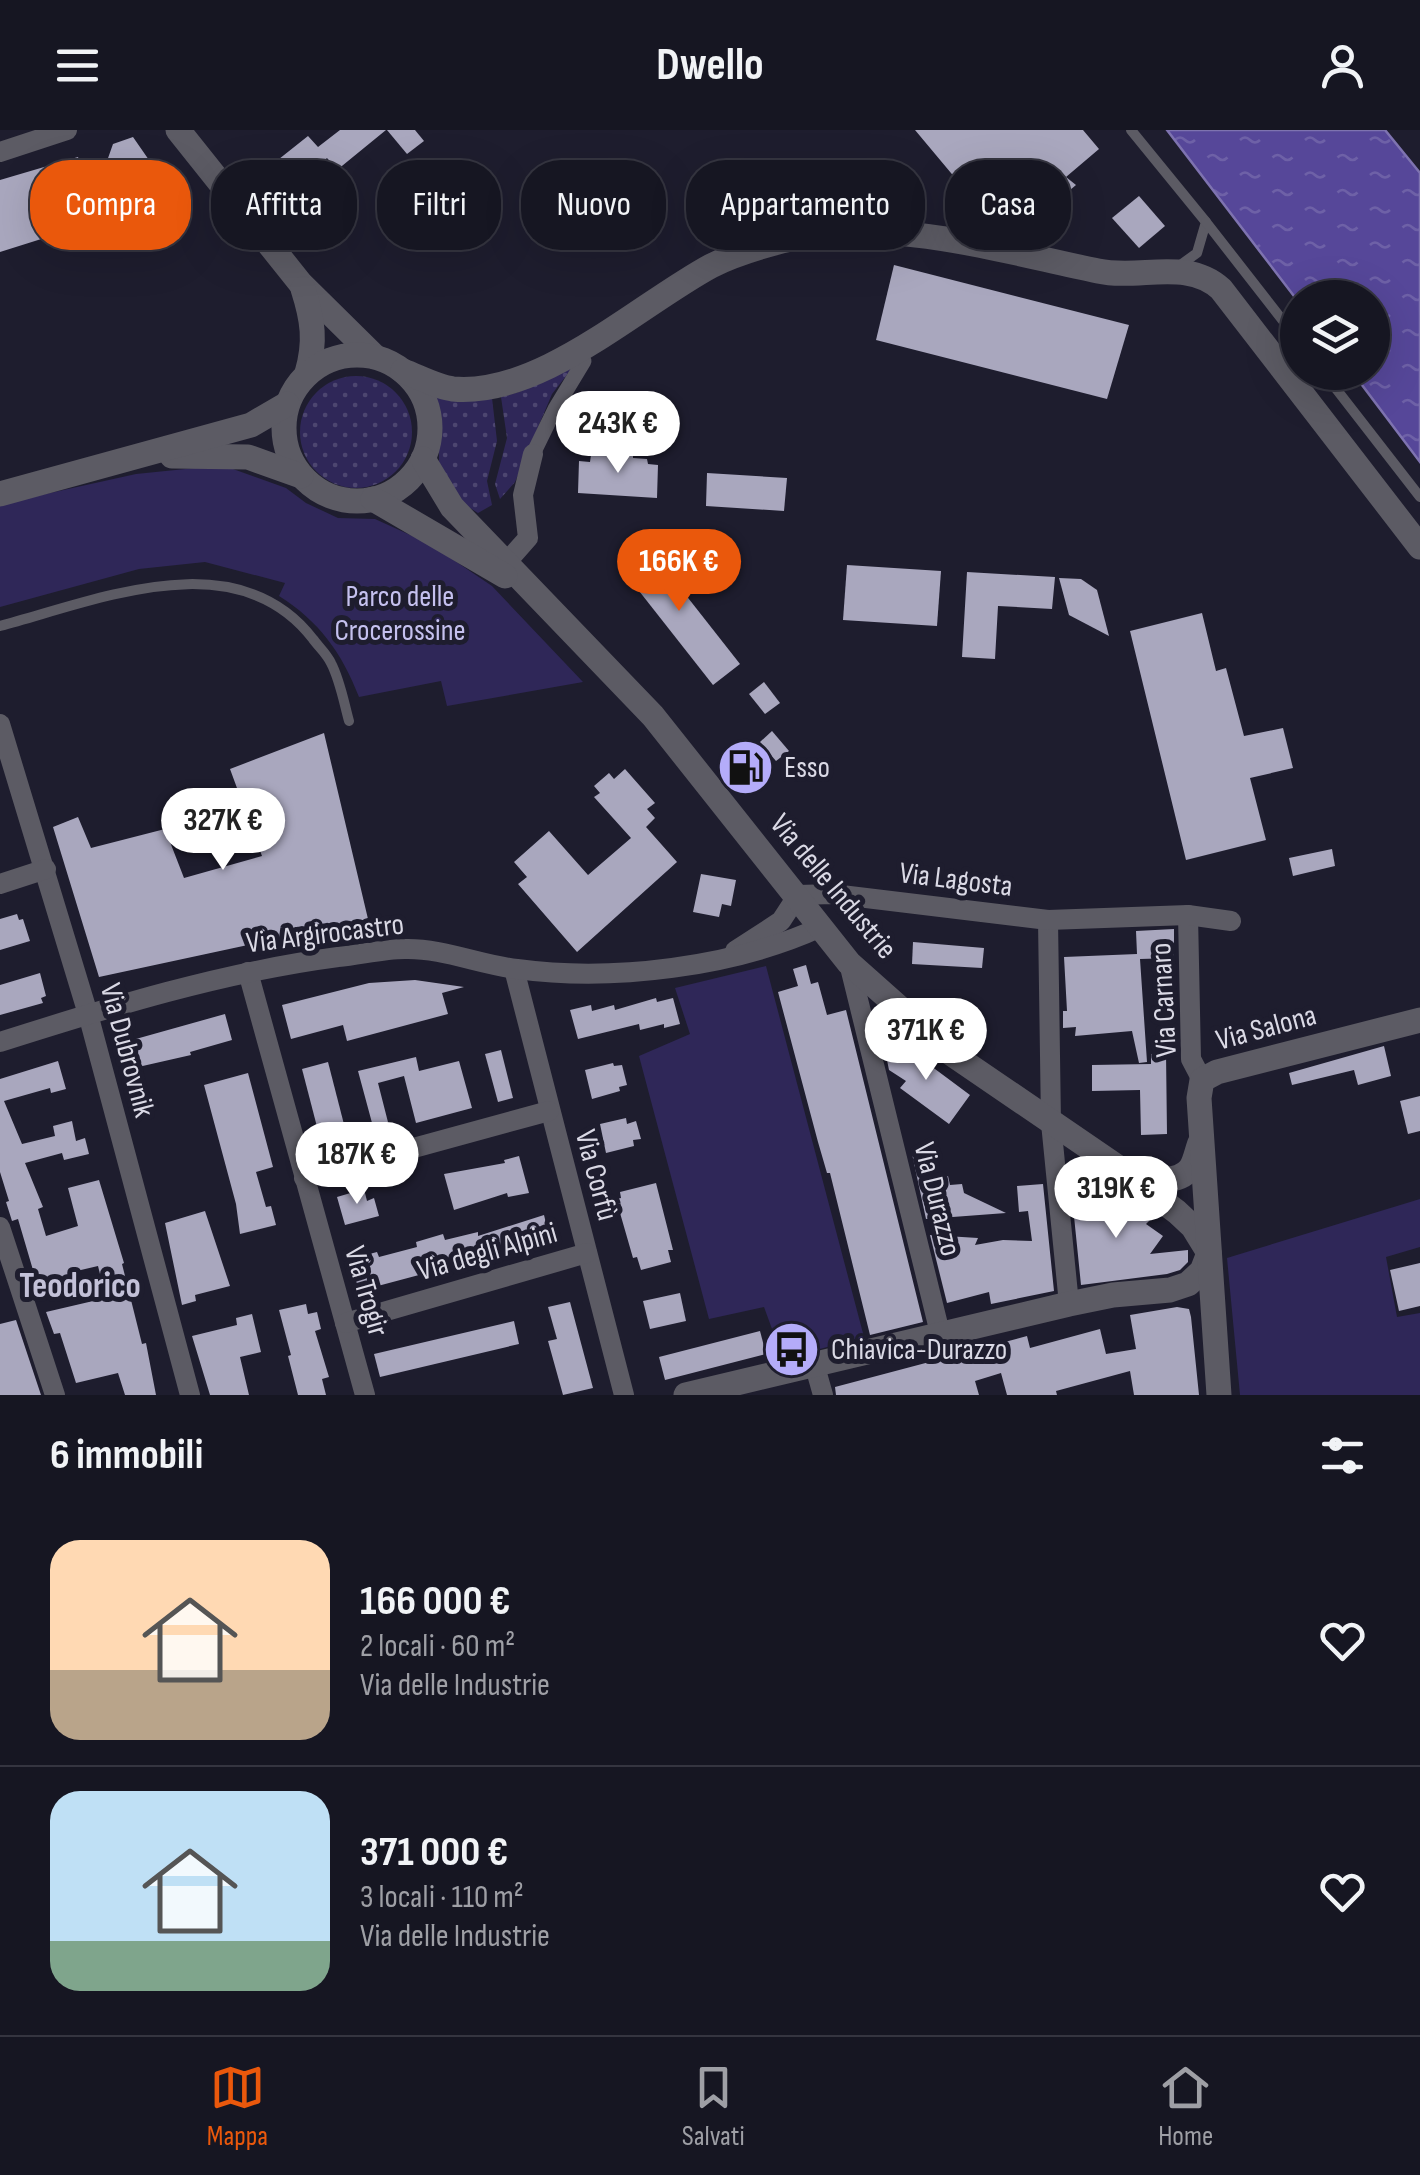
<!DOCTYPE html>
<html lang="it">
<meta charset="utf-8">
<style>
body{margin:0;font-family:"Sofia Sans Condensed",sans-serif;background:#1f1f2a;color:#f1f3f6;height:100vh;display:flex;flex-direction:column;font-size:38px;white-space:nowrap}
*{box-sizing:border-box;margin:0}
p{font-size:32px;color:#9e9fa5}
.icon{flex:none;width:55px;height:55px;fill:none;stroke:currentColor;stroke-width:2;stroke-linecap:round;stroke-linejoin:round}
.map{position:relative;height:1265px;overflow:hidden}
.side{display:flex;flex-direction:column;background:#161622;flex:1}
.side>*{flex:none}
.hud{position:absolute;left:30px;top:30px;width:1360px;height:90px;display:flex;gap:20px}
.fabs{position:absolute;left:1280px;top:150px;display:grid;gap:20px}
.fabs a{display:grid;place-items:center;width:110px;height:110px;border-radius:50%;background:#161622;box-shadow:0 10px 40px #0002,0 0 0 2px #353540;font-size:50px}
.price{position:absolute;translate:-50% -85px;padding:0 22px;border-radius:35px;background:#fff;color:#222;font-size:32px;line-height:65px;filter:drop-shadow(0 2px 5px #0008)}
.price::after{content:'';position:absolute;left:50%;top:60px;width:30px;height:22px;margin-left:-15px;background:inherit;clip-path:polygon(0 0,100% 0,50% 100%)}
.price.on{background:#ea580c;color:#fff}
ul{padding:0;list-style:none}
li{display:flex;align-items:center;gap:30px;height:250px;padding:0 50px}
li+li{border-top:2px solid #353540}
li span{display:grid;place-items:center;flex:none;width:280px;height:200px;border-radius:30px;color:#555}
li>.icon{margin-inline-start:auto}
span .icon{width:120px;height:120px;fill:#fffc;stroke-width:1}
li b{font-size:42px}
h2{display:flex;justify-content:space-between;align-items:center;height:120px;padding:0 50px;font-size:42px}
.chip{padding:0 35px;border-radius:40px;background:#161622;box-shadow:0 10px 40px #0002,0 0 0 2px #353540;font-size:35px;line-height:90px}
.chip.on{background:#ea580c;color:#fff}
header{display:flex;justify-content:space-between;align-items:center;height:130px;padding:0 50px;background:#161622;font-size:45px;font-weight:700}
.tabs{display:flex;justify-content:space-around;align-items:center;height:140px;border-top:2px solid #353540;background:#161622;font-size:28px;color:#9e9fa5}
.tabs a{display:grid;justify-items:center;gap:5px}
.tabs .on{color:#ea580c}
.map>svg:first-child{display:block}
.grass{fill:url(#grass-dots)}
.green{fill:#2f2758}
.water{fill:url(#water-ripples);stroke:#7e73b0;stroke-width:2.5}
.building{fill:#a9a7be}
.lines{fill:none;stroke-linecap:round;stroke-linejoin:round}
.service{stroke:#5c5b64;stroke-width:10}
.pedestrian{stroke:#5c5b64;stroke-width:15}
.minor{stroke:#5c5b64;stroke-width:20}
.tertiary{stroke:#5c5b64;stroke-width:25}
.labels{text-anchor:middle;stroke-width:10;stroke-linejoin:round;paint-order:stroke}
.park-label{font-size:30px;fill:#c5c1ef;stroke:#1e1d2e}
.poi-label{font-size:30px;fill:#dad9e5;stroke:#1e1d2e;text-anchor:start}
.street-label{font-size:30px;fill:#dad9e5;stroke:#1e1d2e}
.quarter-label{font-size:35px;font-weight:bold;fill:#c3c1d8;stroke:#1e1d2e}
</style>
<header><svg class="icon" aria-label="menu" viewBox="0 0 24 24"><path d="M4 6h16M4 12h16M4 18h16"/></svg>Dwello<svg class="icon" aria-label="person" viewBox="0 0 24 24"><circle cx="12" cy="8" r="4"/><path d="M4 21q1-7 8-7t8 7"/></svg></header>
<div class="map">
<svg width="1420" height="1265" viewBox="0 0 1420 1265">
<defs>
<pattern id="grass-dots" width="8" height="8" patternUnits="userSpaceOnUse" patternTransform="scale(2.5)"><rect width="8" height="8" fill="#2f2758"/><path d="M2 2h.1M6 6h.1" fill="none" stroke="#4d4670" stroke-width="1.8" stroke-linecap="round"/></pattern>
<pattern id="water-ripples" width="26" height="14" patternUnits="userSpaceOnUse" patternTransform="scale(2.5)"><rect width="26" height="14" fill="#564799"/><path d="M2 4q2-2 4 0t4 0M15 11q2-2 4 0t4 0" fill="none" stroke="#6e61a7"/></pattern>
</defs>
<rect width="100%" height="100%" fill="#1e1d2e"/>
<g class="grass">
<path d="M577,232L552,264L515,352L500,369L495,354L507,308L501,267L519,262Z"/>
<circle cx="356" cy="302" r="56"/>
<path d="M432,263L492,268L497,311L487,351L492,375L478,383L459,371L439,335V285Z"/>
</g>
<g class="green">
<path d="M195,338L233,339L286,358L306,373L338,388L375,389L430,414L492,456L583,552L447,576L441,551L359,567C342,523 319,491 279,466L285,453L205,432L139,439L0,477V374L136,344Z"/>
<path d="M766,836L864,1207L783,1229L764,1177L709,1189L639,926L690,904L675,858Z"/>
<path d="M1420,1069V1117L1386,1127L1397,1187L1420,1183V1265H1240L1227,1128Z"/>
</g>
<path class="water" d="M1167,0H1385L1420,43V332L1353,243L1372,242V168L1297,170Z"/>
<g class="building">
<path d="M340,0H386L337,40L327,28L294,56L274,33L308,6L318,17Z"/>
<path d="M387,0H415L424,11L407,24Z"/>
<path d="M915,0H1083L1099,19L1066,47L1076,55L1050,77L1041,68L1033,75L1016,54L990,75L963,43L956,49Z"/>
<path d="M133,7L167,56L162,71L0,122V50L78,27L93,76L95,69L129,59L107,31L113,14Z"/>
<path d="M1139,66L1165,96L1139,118L1112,88Z"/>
<path d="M894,135L1129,195L1107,269L876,210Z"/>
<path d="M605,321L633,323V328L647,329L648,334L658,335L657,368L578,363L579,331L590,332L591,325L604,326Z"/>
<path d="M707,343L787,348L784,381L706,376Z"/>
<path d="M629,420L652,422L740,534L713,555L621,438V429Z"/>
<path d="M847,435L941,441L937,496L843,490Z"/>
<path d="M967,442L1055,447L1052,479L998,476L995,529L962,527Z"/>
<path d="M1059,448L1081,449L1097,460L1109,506L1069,485Z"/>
<path d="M1202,483L1216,541L1226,538L1244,606L1283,598L1293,638L1250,648L1266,710L1186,730L1130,501Z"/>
<path d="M764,552L780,573L765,584L749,564Z"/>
<path d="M772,601L789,621L776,631L760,612Z"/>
<path d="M324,603L368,789L99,847L53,697L78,687L91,718L165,699L184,748L262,726L230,639Z"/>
<path d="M625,639L655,673L647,679L655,688L646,697L677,732L577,822L518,754L527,747L514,732L549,701L588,745L631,708L594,667L600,663L594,656L609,643L614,649Z"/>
<path d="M1332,719L1335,736L1293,746L1289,728Z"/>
<path d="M701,744L736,750L731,776L722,774L719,787L693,782Z"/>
<path d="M17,784L19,790L23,789L30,811L0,820V789Z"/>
<path d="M1174,799V828L1140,829L1147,932L1139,933L1132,901L1075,906L1076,897L1063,898V881H1067L1064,827L1137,824L1136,801Z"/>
<path d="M913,812L984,818L982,838L912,834Z"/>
<path d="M806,835L811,854L818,852L827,885L846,880L923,1192L870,1205L830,1043H827L818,1012L778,862L798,856L793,839Z"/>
<path d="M40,843L46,866L41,868L43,873L0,885V855Z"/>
<path d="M415,850L464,857L442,863L448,884L347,911L343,895L291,909L282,875L369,853Z"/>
<path d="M656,868L657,872L673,868L680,894L664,898V894L640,900L639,894L578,909L570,880L591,875L592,881L614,875L615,880Z"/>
<path d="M225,884L232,910L190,922L191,925L125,940L118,914Z"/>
<path d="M896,910L970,965L949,994L900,958L906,951L889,940L886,925Z"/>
<path d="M1384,916L1391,946L1358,955L1354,940L1292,955L1289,943Z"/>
<path d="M501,920L513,968L498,972L485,924Z"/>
<path d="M1166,923L1167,1004L1141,1005L1140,960L1092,961V935L1151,934V924Z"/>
<path d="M416,927L419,941L459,931L472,978L416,993L404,946L378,953L390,1000L375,1004L358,941Z"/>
<path d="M58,931L66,959L51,963L50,958L4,971L22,1014L55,1006L53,996L72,991L76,1011L85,1008L89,1024L64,1030L62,1023L25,1033L43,1077L38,1079L46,1106L78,1096L68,1058L99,1050L124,1133L122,1134L142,1214L146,1213L156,1265H125L118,1243L76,1253L60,1203L54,1204L46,1182L106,1168L98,1136L68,1143L69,1148L38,1157L18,1089L12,1091L6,1072L9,1071L0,1042V949Z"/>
<path d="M328,932L348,1010L322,1016L302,939Z"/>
<path d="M613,933L614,936L622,935L627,955L619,957L620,961L592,969L585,940Z"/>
<path d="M248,943L273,1037L256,1042L266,1077L271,1076L276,1095L240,1104L236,1074L204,955Z"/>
<path d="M1420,966V1001L1408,1004L1400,971Z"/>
<path d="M626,988L627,994L636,991L641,1009L633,1010L634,1016L606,1023L600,994Z"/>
<path d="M930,1014L937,1048L948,1046L950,1055L962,1054L964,1063L1006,1083L926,1089L911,1019Z"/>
<path d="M519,1026L529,1063L508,1067L507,1063L454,1080L444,1044L505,1033L504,1030Z"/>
<path d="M1069,1037L1103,1057L1088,1086L1134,1084L1136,1080L1150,1090L1146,1094L1163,1106L1150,1124L1188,1120V1132L1180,1140L1167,1144L1081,1155Z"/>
<path d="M656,1053L673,1120H668L671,1132L641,1140L637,1127L633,1128L616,1069L621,1068L620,1062Z"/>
<path d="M1043,1054L1054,1161L991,1174L989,1162L947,1173L930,1105L978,1108L975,1115L1003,1110L1032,1111L1028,1081L1019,1082L1017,1056Z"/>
<path d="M364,1059L367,1071L374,1068L379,1086L345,1095L337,1067Z"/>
<path d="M205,1081L230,1156L195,1165L196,1171L182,1175L165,1093Z"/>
<path d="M544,1085L551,1114L480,1133L479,1129L359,1161L350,1129L377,1122L379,1127L417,1117L416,1112L443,1104L445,1110L478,1102V1106Z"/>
<path d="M1420,1133V1176L1399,1181L1390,1140Z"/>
<path d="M680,1163L686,1191L650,1199L643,1171Z"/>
<path d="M570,1172L593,1258L563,1265L548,1211L557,1209L548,1177Z"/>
<path d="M306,1174L308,1184L317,1182L321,1199L315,1201L329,1247L322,1249L326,1265H298L288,1226L291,1225L279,1180Z"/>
<path d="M1177,1177L1189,1179L1191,1187L1199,1265H1134L1130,1241L1056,1261L1057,1265H1007L1001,1243L975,1251L979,1265H836L835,1257L1027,1206L1030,1218L1100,1199L1106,1224L1136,1219L1130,1185Z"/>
<path d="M252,1184L261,1222L240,1227L249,1265H210L192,1206L237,1195L236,1188Z"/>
<path d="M16,1190L41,1265H0V1194Z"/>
<path d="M514,1191L519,1214L380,1247L374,1224Z"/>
<path d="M760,1201L766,1224L665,1250L659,1227Z"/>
</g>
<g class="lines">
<g class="service">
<path d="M1131,0L1206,92L1197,123L1179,136"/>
<path d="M1206,92L1298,210"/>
<path d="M1323,242L1420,367"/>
<path d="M0,496C98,470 237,410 313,509C318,516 327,524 331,533C340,550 344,573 349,591"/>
</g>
<path class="pedestrian" d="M533,324L555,279L584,231"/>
<g class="minor">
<path d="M0,22L67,0"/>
<path d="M493,434L506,433L528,408L523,365L533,324"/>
<path d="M0,594L88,884L190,1265"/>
<path d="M0,754L46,739"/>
<path d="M1188,785L1191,929L1202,950"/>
<path d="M1048,790L1051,993L1069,1174"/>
<path d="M735,821L781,791L798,765L833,764L1048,790L1188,785L1231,791"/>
<path d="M849,833L940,1203"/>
<path d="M514,839L624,1265"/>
<path d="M248,842L365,1265"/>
<path d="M0,912C110,877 223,842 338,827C360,825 383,819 405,819C442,818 481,835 517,839C613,852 734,837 821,797"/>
<path d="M304,1048L549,981"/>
<path d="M0,1097L55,1265"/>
<path d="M345,1193L587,1123"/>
<path d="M814,1233L823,1265"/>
</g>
<g class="tertiary">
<path d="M178,0L301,154L374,226"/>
<path d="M303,159C313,190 316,212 307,243"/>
<circle cx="357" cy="298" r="73"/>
<path d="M403,241C419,247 437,257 453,259C540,267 637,176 711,136C732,125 759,117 782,111C887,85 996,120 1098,141C1140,150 1187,128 1221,159L1420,417"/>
<path d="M172,326L248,327L301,346"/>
<path d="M423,329L452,377L653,586L849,833L949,922L1116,1036L1177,1082L1193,1097L1209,1123"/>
<path d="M0,364L251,295L287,274"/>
<path d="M373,369L505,446"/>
<path d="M1131,1042C1149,1048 1176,1056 1190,1039C1195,1033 1197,1020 1200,1013"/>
<path d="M686,1265L1069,1174L1113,1165L1170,1160L1188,1154L1202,1141L1209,1123"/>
<path d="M1219,1265L1199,968L1202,950L1217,942L1420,890"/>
</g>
</g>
<defs>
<symbol id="fuel-disc" viewBox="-11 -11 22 22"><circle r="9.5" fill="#b4acf9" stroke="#1e1d2e"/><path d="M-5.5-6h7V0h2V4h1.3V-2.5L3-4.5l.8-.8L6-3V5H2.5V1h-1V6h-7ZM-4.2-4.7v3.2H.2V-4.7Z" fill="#111"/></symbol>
<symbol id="bus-disc" viewBox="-11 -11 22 22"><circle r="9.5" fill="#b4acf9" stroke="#1e1d2e"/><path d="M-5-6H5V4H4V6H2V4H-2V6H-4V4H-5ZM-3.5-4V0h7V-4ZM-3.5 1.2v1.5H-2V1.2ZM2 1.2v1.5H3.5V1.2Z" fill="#111"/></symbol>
</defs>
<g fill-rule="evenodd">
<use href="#fuel-disc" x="714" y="606" width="63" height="63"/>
<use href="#bus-disc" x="760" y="1188" width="63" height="63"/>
</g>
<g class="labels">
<g class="park-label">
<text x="400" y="476">Parco delle<tspan x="400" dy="34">Crocerossine</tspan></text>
</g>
<g class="poi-label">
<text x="784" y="647">Esso</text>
<text x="831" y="1229">Chiavica-Durazzo</text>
</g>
<g class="street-label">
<text transform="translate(956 749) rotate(7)" y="10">Via Lagosta</text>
<text transform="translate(834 756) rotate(50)" y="10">Via delle Industrie</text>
<text transform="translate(325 803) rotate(-7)" y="10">Via Argirocastro</text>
<text transform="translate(1163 870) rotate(-93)" y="10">Via Carnaro</text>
<text transform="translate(1266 897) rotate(-15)" y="10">Via Salona</text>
<text transform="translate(128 920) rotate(75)" y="10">Via Dubrovnik</text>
<text transform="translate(597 1045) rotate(75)" y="10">Via Corfù</text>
<text transform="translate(938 1069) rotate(76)" y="10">Via Durazzo</text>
<text transform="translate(487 1121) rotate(-16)" y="10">Via degli Alpini</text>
<text transform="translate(367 1161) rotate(74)" y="10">Via Trogir</text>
</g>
<g class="quarter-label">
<text x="80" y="1167">Teodorico</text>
</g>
</g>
</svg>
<div class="fabs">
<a><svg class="icon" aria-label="layers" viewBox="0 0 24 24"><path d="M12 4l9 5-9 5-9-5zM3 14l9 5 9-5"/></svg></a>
</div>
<b class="price" style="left:618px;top:346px">243K €</b>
<b class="price on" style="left:679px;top:484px">166K €</b>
<b class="price" style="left:223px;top:743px">327K €</b>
<b class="price" style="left:926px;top:953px">371K €</b>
<b class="price" style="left:357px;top:1077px">187K €</b>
<b class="price" style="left:1116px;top:1111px">319K €</b>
<div class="hud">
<a class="chip on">Compra</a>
<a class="chip">Affitta</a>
<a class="chip">Filtri</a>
<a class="chip">Nuovo</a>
<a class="chip">Appartamento</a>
<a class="chip">Casa</a>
</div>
</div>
<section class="side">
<h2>6 immobili<svg class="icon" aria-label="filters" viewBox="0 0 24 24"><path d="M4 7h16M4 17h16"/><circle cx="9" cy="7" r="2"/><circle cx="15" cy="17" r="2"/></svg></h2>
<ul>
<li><span style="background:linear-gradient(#ffd9b3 65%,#b9a48a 0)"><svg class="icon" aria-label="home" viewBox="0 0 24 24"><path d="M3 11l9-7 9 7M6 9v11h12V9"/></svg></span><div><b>166 000 €</b><p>2 locali · 60 m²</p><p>Via delle Industrie</p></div><svg class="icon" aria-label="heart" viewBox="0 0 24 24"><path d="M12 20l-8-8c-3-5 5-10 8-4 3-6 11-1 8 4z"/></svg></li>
<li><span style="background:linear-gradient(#bfe0f5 75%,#7fa58c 0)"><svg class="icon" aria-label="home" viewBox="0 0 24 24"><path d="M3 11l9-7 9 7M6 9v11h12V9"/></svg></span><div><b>371 000 €</b><p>3 locali · 110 m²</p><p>Via delle Industrie</p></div><svg class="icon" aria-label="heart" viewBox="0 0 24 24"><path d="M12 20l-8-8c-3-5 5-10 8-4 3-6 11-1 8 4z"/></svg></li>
</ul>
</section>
<nav class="tabs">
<a class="on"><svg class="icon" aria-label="map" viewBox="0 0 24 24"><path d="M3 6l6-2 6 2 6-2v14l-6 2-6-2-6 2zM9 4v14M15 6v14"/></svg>Mappa</a>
<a><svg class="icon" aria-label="saved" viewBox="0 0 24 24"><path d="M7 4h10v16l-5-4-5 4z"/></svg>Salvati</a>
<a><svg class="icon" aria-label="home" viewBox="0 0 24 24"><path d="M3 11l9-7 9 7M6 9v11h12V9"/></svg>Home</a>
</nav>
